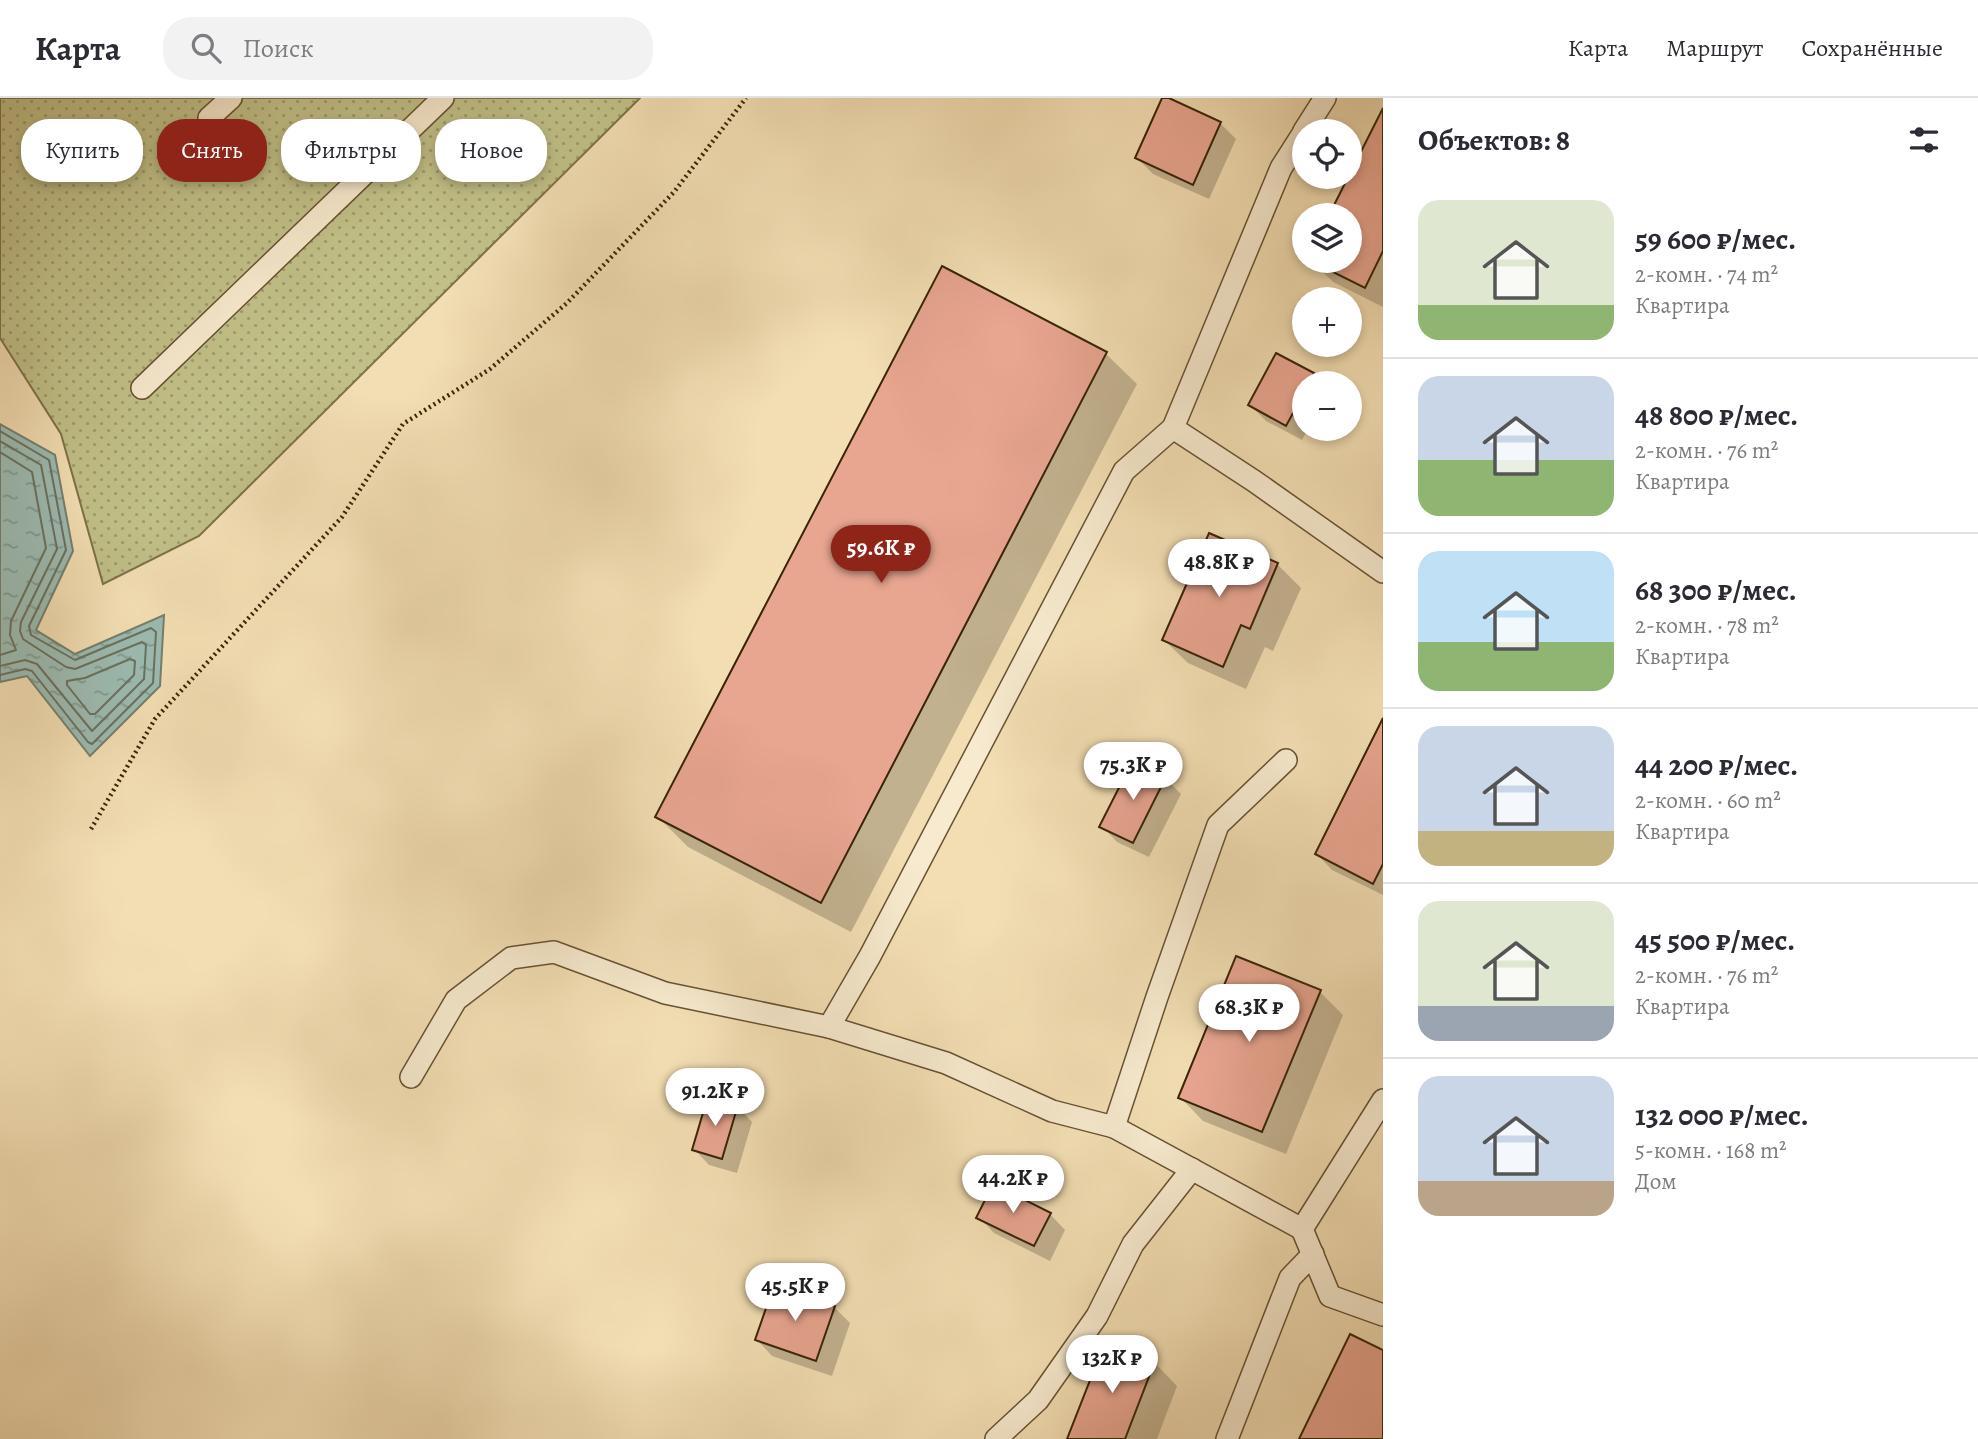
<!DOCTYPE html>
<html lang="ru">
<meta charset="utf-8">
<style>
body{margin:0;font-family:Alegreya,serif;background:#f2f2f3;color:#2b2b33;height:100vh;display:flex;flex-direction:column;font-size:26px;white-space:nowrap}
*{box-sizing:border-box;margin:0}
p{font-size:23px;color:#7c7c81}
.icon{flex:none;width:38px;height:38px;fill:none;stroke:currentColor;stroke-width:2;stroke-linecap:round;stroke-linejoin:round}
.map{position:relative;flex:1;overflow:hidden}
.details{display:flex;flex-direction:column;background:#fff;width:595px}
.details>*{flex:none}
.hud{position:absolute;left:21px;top:21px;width:665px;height:63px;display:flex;gap:14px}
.buttons{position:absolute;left:1292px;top:21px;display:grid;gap:14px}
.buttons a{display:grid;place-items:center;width:70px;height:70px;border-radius:50%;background:#fff;box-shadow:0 4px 10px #0003;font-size:35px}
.price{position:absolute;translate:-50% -60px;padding:0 16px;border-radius:24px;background:#fff;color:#222;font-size:23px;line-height:46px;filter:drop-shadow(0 2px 4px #0008)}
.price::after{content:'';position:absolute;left:50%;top:42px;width:21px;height:16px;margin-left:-10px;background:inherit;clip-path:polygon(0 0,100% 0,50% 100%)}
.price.active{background:#8f2418;color:#fff}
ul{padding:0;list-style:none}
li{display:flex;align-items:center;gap:21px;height:175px;padding:0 35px}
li+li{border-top:2px solid #e1e1e2}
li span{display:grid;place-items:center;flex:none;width:196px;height:140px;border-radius:21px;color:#555}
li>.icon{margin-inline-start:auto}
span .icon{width:84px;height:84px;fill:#fffc;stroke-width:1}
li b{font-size:30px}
h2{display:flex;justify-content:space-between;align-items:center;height:84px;padding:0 35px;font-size:30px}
.chip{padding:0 24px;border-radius:28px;background:#fff;box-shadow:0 4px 10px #0003;font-size:24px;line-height:63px}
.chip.active{background:#8f2418;color:#fff}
header{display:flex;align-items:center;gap:42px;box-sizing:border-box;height:98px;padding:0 35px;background:#fff;border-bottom:2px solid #e1e1e2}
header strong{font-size:33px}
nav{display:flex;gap:38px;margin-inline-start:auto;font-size:24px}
.search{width:490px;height:63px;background:#f2f2f3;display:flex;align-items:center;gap:18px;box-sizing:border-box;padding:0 24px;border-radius:28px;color:#7c7c81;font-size:26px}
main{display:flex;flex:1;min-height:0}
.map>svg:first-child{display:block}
.garden{fill:url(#garden-dots);stroke:#7d7248;stroke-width:2}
.water{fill:url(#water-ripples);stroke:#747f6e;stroke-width:2}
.shadow{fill:#0003}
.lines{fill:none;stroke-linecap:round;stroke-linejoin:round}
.shore{stroke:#6a705d;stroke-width:2}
.building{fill:#e8a590;stroke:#392408;stroke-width:2}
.service-casing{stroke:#685233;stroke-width:24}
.path{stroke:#392408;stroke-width:4.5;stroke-dasharray:2 3.5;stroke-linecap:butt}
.service{stroke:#f7eace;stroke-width:21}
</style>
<header>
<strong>Карта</strong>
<div class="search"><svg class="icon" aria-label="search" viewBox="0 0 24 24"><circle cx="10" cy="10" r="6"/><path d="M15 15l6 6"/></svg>Поиск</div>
<nav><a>Карта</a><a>Маршрут</a><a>Сохранённые</a></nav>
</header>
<main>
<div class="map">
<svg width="1383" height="1341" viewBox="0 0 1383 1341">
<defs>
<pattern id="garden-dots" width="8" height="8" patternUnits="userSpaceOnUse" patternTransform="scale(1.75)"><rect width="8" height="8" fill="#c1c088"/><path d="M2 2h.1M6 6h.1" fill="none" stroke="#9e9c6d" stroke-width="1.8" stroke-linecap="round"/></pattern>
<pattern id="water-ripples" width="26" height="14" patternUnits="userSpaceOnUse" patternTransform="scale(1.75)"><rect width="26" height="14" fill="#9cbbb2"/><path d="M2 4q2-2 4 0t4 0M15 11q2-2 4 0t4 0" fill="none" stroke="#80988f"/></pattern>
</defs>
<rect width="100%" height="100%" fill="#f3deb3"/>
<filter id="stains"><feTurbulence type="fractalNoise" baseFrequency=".00286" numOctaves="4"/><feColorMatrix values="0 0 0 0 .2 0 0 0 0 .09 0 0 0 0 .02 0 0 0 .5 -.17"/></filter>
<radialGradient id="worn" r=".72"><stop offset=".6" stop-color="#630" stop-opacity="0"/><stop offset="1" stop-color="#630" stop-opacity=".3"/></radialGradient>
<path class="garden" d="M0,0H640L199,438L103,486L61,336L0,240Z"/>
<path class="water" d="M0,326L55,357L73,453L36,532L75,556L164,517L160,588L90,658L27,578L0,584Z"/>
<g class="shadow">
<path d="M1164,0L1220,25L1236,41L1209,101L1153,76L1137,60Z"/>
<path d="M1383,14V209L1333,184L1312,163H1349V117H1331Z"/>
<path d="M942,170L1106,256L1137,286L851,834L688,749L657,718Z"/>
<path d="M1277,257L1313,277L1322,285H1304V331H1308L1302,342L1266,323L1250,307Z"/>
<path d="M1277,466L1301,490L1273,553L1265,549L1246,591L1188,565L1164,542Z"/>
<path d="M1383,624V797L1332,772L1317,756Z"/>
<path d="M1165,680L1181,696L1149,759L1117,744L1102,728Z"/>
<path d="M1320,894L1343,917L1286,1056L1203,1023L1180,999Z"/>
<path d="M737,1008L752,1024L737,1075L709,1067L694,1051Z"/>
<path d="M1050,1116L1065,1132L1050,1163L994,1135L979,1119Z"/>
<path d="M834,1209L850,1225L832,1278L772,1258L757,1242Z"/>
<path d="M1154,1264L1177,1288L1157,1341H1069Z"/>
</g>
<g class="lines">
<g class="shore">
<path d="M0,333L49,362L66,452L29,528L31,537L75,562L151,530L156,534L153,585L92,646L88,644L32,573L25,571L0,577"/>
<path d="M0,343L41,367L57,451L21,524L20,533L23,541L66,569L75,571L142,544L146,547L144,581L92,633L37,566L25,562L0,568"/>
<path d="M0,354L32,374L46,450L11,523L10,537L16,552L0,557"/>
<path d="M130,561L135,563L134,577L95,616H90L67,587V583L85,580Z"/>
</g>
</g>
<g class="building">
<path d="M1162,0H1169L1221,24L1193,87L1135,60Z"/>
<path d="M1383,10V153L1365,190L1311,163H1349V117H1329Z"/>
<path d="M942,168L1107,254L821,805L655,719Z"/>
<path d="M1276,255L1314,275L1309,285H1304V295L1286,328L1248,307Z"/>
<path d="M1209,435L1278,465L1250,531L1241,527L1223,569L1162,542Z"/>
<path d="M1383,620V766L1373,786L1315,756Z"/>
<path d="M1133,662L1166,679L1133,745L1099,729Z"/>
<path d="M1236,858L1321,892L1262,1034L1178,1000Z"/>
<path d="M708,998L738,1007L722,1061L692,1052Z"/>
<path d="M993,1086L1051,1115L1034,1148L976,1120Z"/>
<path d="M774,1187L835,1208L816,1263L755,1242Z"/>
<path d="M1350,1236L1383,1252V1341H1299Z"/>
<path d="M1105,1244L1155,1263L1125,1341H1067Z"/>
</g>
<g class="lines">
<defs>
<g id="service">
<path d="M209,20L231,0"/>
<path d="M1304,33L1325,0"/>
<path d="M1304,34L1281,70L1173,330L1254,383L1383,474"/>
<path d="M142,290L443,0"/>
<path d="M1173,330L1124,373L870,858L829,929L946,965L1052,1013L1114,1029L1157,899L1218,727L1286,662"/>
<path d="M411,979L456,902L511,860L554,854L665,895L829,929"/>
<path d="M1383,1002L1302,1131L1330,1198L1383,1217"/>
<path d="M1114,1029L1302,1131"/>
<path d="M996,1341L1038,1302L1097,1218L1133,1146L1192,1071"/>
<path d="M1227,1341L1290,1180L1313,1156"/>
</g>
</defs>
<use href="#service" class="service-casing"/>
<path class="path" d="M91,731L155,621L342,419L403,326L490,271L567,205L674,94L746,0"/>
<use href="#service" class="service"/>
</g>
<rect width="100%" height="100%" filter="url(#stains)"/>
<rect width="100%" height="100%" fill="url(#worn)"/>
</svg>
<div class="buttons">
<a><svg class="icon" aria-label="locate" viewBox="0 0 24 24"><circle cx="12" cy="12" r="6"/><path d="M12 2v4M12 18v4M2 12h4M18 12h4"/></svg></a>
<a><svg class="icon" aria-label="layers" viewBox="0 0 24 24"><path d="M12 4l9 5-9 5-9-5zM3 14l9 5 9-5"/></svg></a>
<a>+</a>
<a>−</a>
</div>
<b class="price active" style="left:881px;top:487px">59.6K ₽</b>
<b class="price" style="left:1219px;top:501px">48.8K ₽</b>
<b class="price" style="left:1133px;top:704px">75.3K ₽</b>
<b class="price" style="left:1249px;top:946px">68.3K ₽</b>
<b class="price" style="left:715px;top:1030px">91.2K ₽</b>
<b class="price" style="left:1013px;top:1117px">44.2K ₽</b>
<b class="price" style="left:795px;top:1225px">45.5K ₽</b>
<b class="price" style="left:1112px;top:1297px">132K ₽</b>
<div class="hud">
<a class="chip">Купить</a>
<a class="chip active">Снять</a>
<a class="chip">Фильтры</a>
<a class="chip">Новое</a>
</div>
</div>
<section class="details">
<h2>Объектов: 8<svg class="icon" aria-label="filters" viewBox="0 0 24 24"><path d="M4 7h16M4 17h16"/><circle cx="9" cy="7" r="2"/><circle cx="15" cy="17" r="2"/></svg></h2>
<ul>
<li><span style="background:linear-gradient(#dfe7d0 75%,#8fb573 0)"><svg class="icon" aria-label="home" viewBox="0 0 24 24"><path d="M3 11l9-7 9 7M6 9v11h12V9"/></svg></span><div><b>59 600 ₽/мес.</b><p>2-комн. · 74 m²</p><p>Квартира</p></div></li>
<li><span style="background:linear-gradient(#c9d6e8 60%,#8fb573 0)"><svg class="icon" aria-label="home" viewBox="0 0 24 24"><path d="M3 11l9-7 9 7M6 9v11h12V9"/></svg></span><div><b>48 800 ₽/мес.</b><p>2-комн. · 76 m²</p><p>Квартира</p></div></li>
<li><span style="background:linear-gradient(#bfe0f5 65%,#8fb573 0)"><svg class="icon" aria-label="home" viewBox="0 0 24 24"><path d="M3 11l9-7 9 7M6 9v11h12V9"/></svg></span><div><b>68 300 ₽/мес.</b><p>2-комн. · 78 m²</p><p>Квартира</p></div></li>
<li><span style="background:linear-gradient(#c9d6e8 75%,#c2b280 0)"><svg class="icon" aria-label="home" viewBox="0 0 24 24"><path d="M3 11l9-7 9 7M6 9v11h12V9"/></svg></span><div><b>44 200 ₽/мес.</b><p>2-комн. · 60 m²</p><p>Квартира</p></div></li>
<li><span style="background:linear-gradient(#dfe7d0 75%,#9aa5b1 0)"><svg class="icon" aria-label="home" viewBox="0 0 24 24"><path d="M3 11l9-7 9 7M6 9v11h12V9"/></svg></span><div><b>45 500 ₽/мес.</b><p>2-комн. · 76 m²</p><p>Квартира</p></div></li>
<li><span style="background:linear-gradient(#c9d6e8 75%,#b9a48a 0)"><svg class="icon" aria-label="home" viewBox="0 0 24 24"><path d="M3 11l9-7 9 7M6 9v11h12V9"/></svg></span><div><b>132 000 ₽/мес.</b><p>5-комн. · 168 m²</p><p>Дом</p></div></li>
</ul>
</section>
</main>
